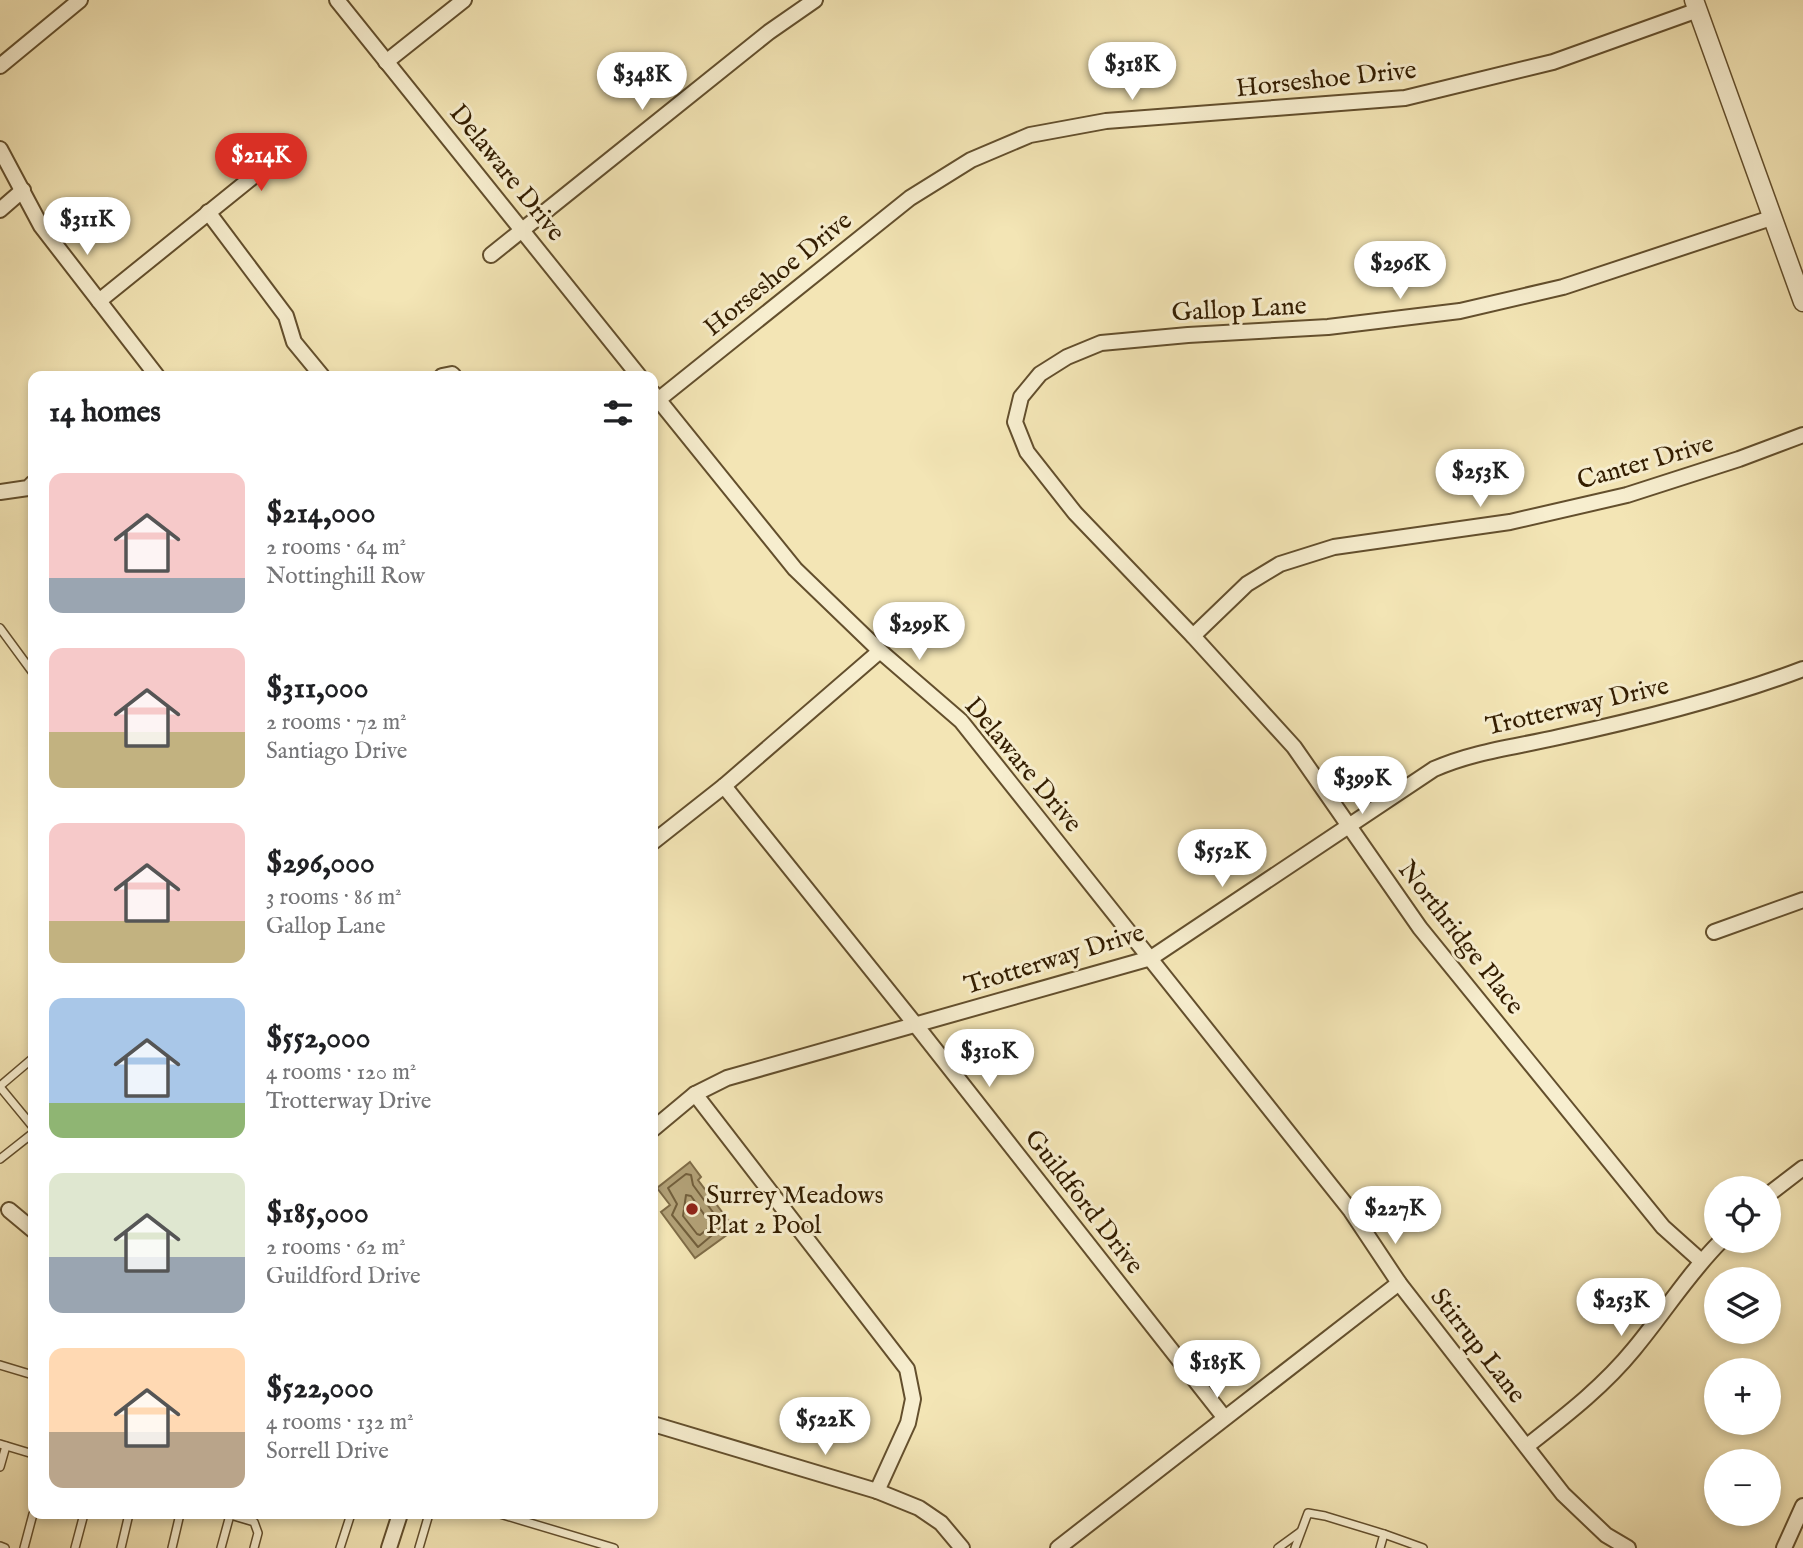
<!DOCTYPE html>
<meta charset="utf-8">
<style>
body{margin:0;font-family:"IM FELL English",serif;background:#f2f2f2;color:#202124;height:100vh;display:flex;flex-direction:column;font-size:26px;white-space:nowrap}
*{box-sizing:border-box;margin:0}
p{font-size:23px;color:#757577}
.icon{flex:none;width:38px;height:38px;fill:none;stroke:currentColor;stroke-width:2;stroke-linecap:round;stroke-linejoin:round}
.map{position:relative;flex:1;overflow:hidden}
.panel{position:absolute;left:28px;top:371px;width:630px;height:1148px;display:flex;flex-direction:column;background:#fff;border-radius:14px;box-shadow:0 4px 10px #0003}
.panel>*{flex:none}
.buttons{position:absolute;left:1704px;top:1176px;display:grid;gap:14px}
.buttons a{display:grid;place-items:center;width:77px;height:77px;border-radius:50%;background:#fff;box-shadow:0 4px 10px #0003;font-size:35px}
.price{position:absolute;translate:-50% -60px;padding:0 16px;border-radius:24px;background:#fff;color:#222;font-size:23px;line-height:46px;filter:drop-shadow(0 2px 4px #0008)}
.price::after{content:'';position:absolute;left:50%;top:42px;width:21px;height:16px;margin-left:-10px;background:inherit;clip-path:polygon(0 0,100% 0,50% 100%)}
.price.active{background:#d93025;color:#fff}
ul{padding:0;list-style:none}
li{display:flex;align-items:center;gap:21px;height:175px;padding:0 21px}
li span{display:grid;place-items:center;flex:none;width:196px;height:140px;border-radius:14px;color:#555}
li>.icon{margin-inline-start:auto}
span .icon{width:84px;height:84px;fill:#fffc;stroke-width:1}
li b{font-size:30px}
h2{display:flex;justify-content:space-between;align-items:center;height:84px;padding:0 21px;font-size:30px}
.map>svg:first-child{display:block}
.water{fill:#b2a177;stroke:#7f6c47;stroke-width:2}
.lines{fill:none;stroke-linecap:round;stroke-linejoin:round}
.shore{stroke:#725f3c;stroke-width:2}
.service-casing{stroke:#634f2d;stroke-width:10}
.minor-casing{stroke:#634f2d;stroke-width:18}
.tertiary-casing{stroke:#634f2d;stroke-width:21}
.service{stroke:#f7eecf;stroke-width:7}
.minor{stroke:#f7eecf;stroke-width:14}
.tertiary{stroke:#f7eecf;stroke-width:18}
.poi-dot{fill:#8f2418;stroke:#f7eecf;stroke-width:2.5}
.labels{text-anchor:middle;stroke-width:6;stroke-linejoin:round;paint-order:stroke}
.street-label{font-size:26px;fill:#331d00;stroke:#f7eecf}
.poi-label{font-size:26px;fill:#331d00;stroke:#f7eecf;text-anchor:start}
</style>
<div class="map">
<svg width="1803" height="1548" viewBox="0 0 1803 1548">
<rect width="100%" height="100%" fill="#f3e5b5"/>
<filter id="stains"><feTurbulence type="fractalNoise" baseFrequency=".00286" numOctaves="4"/><feColorMatrix values="0 0 0 0 .2 0 0 0 0 .09 0 0 0 0 .02 0 0 0 .5 -.17"/></filter>
<radialGradient id="worn" r=".72"><stop offset=".6" stop-color="#630" stop-opacity="0"/><stop offset="1" stop-color="#630" stop-opacity=".3"/></radialGradient>
<path class="water" d="M690,1162L701,1177L698,1180L735,1229L695,1258L661,1212L670,1205L657,1188Z"/>
<g class="lines">
<g class="shore">
<path d="M686,1174L691,1175L693,1185L723,1226L698,1247L672,1215L677,1204L668,1188Z"/>
<path d="M686,1195L691,1196L711,1224L710,1227L700,1235L697,1234L683,1216Z"/>
</g>
<defs>
<g id="service">
<path d="M0,628L33,673"/>
<path d="M0,1086L33,1058"/>
<path d="M0,1087L33,1127"/>
<path d="M0,1159L33,1133"/>
<path d="M0,1365L33,1375"/>
<path d="M0,1444L33,1454"/>
<path d="M0,1467L6,1446"/>
<path d="M227,1514L254,1522L258,1533L254,1548"/>
<path d="M500,1514L614,1548"/>
<path d="M1384,1534L1423,1548"/>
<path d="M0,1546L5,1548"/>
<path d="M24,1548L33,1514"/>
<path d="M75,1548L84,1514"/>
<path d="M121,1548L129,1514"/>
<path d="M172,1548L180,1514"/>
<path d="M221,1548L230,1515"/>
<path d="M340,1548L351,1514"/>
<path d="M419,1548L429,1514"/>
<path d="M1278,1548L1300,1532"/>
<path d="M1295,1548L1308,1513L1325,1516L1384,1534L1380,1548"/>
</g>
<g id="minor">
<path d="M337,0L639,376"/>
<path d="M386,62L464,0"/>
<path d="M0,66L80,0"/>
<path d="M0,149L41,226L157,376"/>
<path d="M0,210L23,190"/>
<path d="M208,212L286,316L294,342L322,376"/>
<path d="M491,255L769,32L815,0"/>
<path d="M99,301L291,146"/>
<path d="M442,376L452,374L454,376"/>
<path d="M653,393L795,569L880,651L961,721L1351,1211L1399,1283L1563,1494L1606,1535L1628,1548"/>
<path d="M658,400L910,198L971,160L1030,135L1106,121L1405,98L1553,62L1698,10"/>
<path d="M0,492L28,488L33,483"/>
<path d="M1193,636L1247,584L1280,564L1334,547L1510,522L1627,495L1739,459L1803,435"/>
<path d="M724,786L915,1024L1224,1417"/>
<path d="M653,842L724,786L880,651"/>
<path d="M1714,932L1803,900"/>
<path d="M695,1094L907,1369L913,1399L908,1423L877,1491"/>
<path d="M653,1129L695,1094L727,1078L1151,958L1434,769C1475,751 1516,747 1559,737C1638,720 1727,698 1803,669"/>
<path d="M1769,1194L1803,1168"/>
<path d="M9,1210L33,1230"/>
<path d="M1701,1261L1663,1227L1420,928L1294,747L1193,636L1075,513L1027,452L1015,422L1021,397L1040,374L1067,357L1101,343L1188,335L1328,327L1460,311L1563,287L1771,218"/>
<path d="M653,1424L877,1491L919,1508L941,1523L962,1548"/>
<path d="M1527,1446C1565,1416 1603,1387 1634,1349C1664,1313 1688,1274 1721,1241"/>
<path d="M389,1548L400,1514"/>
<path d="M1058,1548L1399,1283"/>
<path d="M1784,1548L1803,1506"/>
</g>
<path id="tertiary" d="M1694,0L1803,302"/>
</defs>
<use href="#service" class="service-casing"/>
<use href="#minor" class="minor-casing"/>
<use href="#tertiary" class="tertiary-casing"/>
<use href="#service" class="service"/>
<use href="#minor" class="minor"/>
<use href="#tertiary" class="tertiary"/>
</g>
<circle class="poi-dot" cx="692" cy="1209" r="7"/>
<g class="labels">
<g class="street-label">
<text transform="translate(1326 78) rotate(-6)" y="9">Horseshoe Drive</text>
<text transform="translate(508 172) rotate(51)" y="9">Delaware Drive</text>
<text transform="translate(777 273) rotate(-39)" y="9">Horseshoe Drive</text>
<text transform="translate(1239 308) rotate(-3)" y="9">Gallop Lane</text>
<text transform="translate(1645 461) rotate(-16)" y="9">Canter Drive</text>
<text transform="translate(1577 705) rotate(-13)" y="9">Trotterway Drive</text>
<text transform="translate(1024 764) rotate(50)" y="9">Delaware Drive</text>
<text transform="translate(1462 937) rotate(52)" y="9">Northridge Place</text>
<text transform="translate(1054 958) rotate(-17)" y="9">Trotterway Drive</text>
<text transform="translate(1085 1201) rotate(52)" y="9">Guildford Drive</text>
<text transform="translate(1479 1345) rotate(52)" y="9">Stirrup Lane</text>
</g>
<g class="poi-label">
<text x="706" y="1203">Surrey Meadows<tspan x="706" dy="30">Plat 2 Pool</tspan></text>
</g>
</g>
<rect width="100%" height="100%" filter="url(#stains)"/>
<rect width="100%" height="100%" fill="url(#worn)"/>
</svg>
<div class="buttons">
<a><svg class="icon" aria-label="locate" viewBox="0 0 24 24"><circle cx="12" cy="12" r="6"/><path d="M12 2v4M12 18v4M2 12h4M18 12h4"/></svg></a>
<a><svg class="icon" aria-label="layers" viewBox="0 0 24 24"><path d="M12 4l9 5-9 5-9-5zM3 14l9 5 9-5"/></svg></a>
<a>+</a>
<a>−</a>
</div>
<b class="price" style="left:1132px;top:102px">$318K</b>
<b class="price" style="left:642px;top:112px">$348K</b>
<b class="price active" style="left:261px;top:193px">$214K</b>
<b class="price" style="left:87px;top:257px">$311K</b>
<b class="price" style="left:1400px;top:301px">$296K</b>
<b class="price" style="left:1480px;top:509px">$253K</b>
<b class="price" style="left:919px;top:662px">$299K</b>
<b class="price" style="left:1362px;top:816px">$399K</b>
<b class="price" style="left:1222px;top:889px">$552K</b>
<b class="price" style="left:989px;top:1089px">$310K</b>
<b class="price" style="left:1395px;top:1246px">$227K</b>
<b class="price" style="left:1621px;top:1338px">$253K</b>
<b class="price" style="left:1217px;top:1400px">$185K</b>
<b class="price" style="left:825px;top:1457px">$522K</b>
<section class="panel">
<h2>14 homes<svg class="icon" aria-label="filters" viewBox="0 0 24 24"><path d="M4 7h16M4 17h16"/><circle cx="9" cy="7" r="2"/><circle cx="15" cy="17" r="2"/></svg></h2>
<ul>
<li><span style="background:linear-gradient(#f6c9c9 75%,#9aa5b1 0)"><svg class="icon" aria-label="home" viewBox="0 0 24 24"><path d="M3 11l9-7 9 7M6 9v11h12V9"/></svg></span><div><b>$214,000</b><p>2 rooms · 64 m²</p><p>Nottinghill Row</p></div></li>
<li><span style="background:linear-gradient(#f6c9c9 60%,#c2b280 0)"><svg class="icon" aria-label="home" viewBox="0 0 24 24"><path d="M3 11l9-7 9 7M6 9v11h12V9"/></svg></span><div><b>$311,000</b><p>2 rooms · 72 m²</p><p>Santiago Drive</p></div></li>
<li><span style="background:linear-gradient(#f6c9c9 70%,#c2b280 0)"><svg class="icon" aria-label="home" viewBox="0 0 24 24"><path d="M3 11l9-7 9 7M6 9v11h12V9"/></svg></span><div><b>$296,000</b><p>3 rooms · 86 m²</p><p>Gallop Lane</p></div></li>
<li><span style="background:linear-gradient(#a9c7e8 75%,#8fb573 0)"><svg class="icon" aria-label="home" viewBox="0 0 24 24"><path d="M3 11l9-7 9 7M6 9v11h12V9"/></svg></span><div><b>$552,000</b><p>4 rooms · 120 m²</p><p>Trotterway Drive</p></div></li>
<li><span style="background:linear-gradient(#dfe7d0 60%,#9aa5b1 0)"><svg class="icon" aria-label="home" viewBox="0 0 24 24"><path d="M3 11l9-7 9 7M6 9v11h12V9"/></svg></span><div><b>$185,000</b><p>2 rooms · 62 m²</p><p>Guildford Drive</p></div></li>
<li><span style="background:linear-gradient(#ffd9b3 60%,#b9a48a 0)"><svg class="icon" aria-label="home" viewBox="0 0 24 24"><path d="M3 11l9-7 9 7M6 9v11h12V9"/></svg></span><div><b>$522,000</b><p>4 rooms · 132 m²</p><p>Sorrell Drive</p></div></li>
</ul>
</section>
</div>
